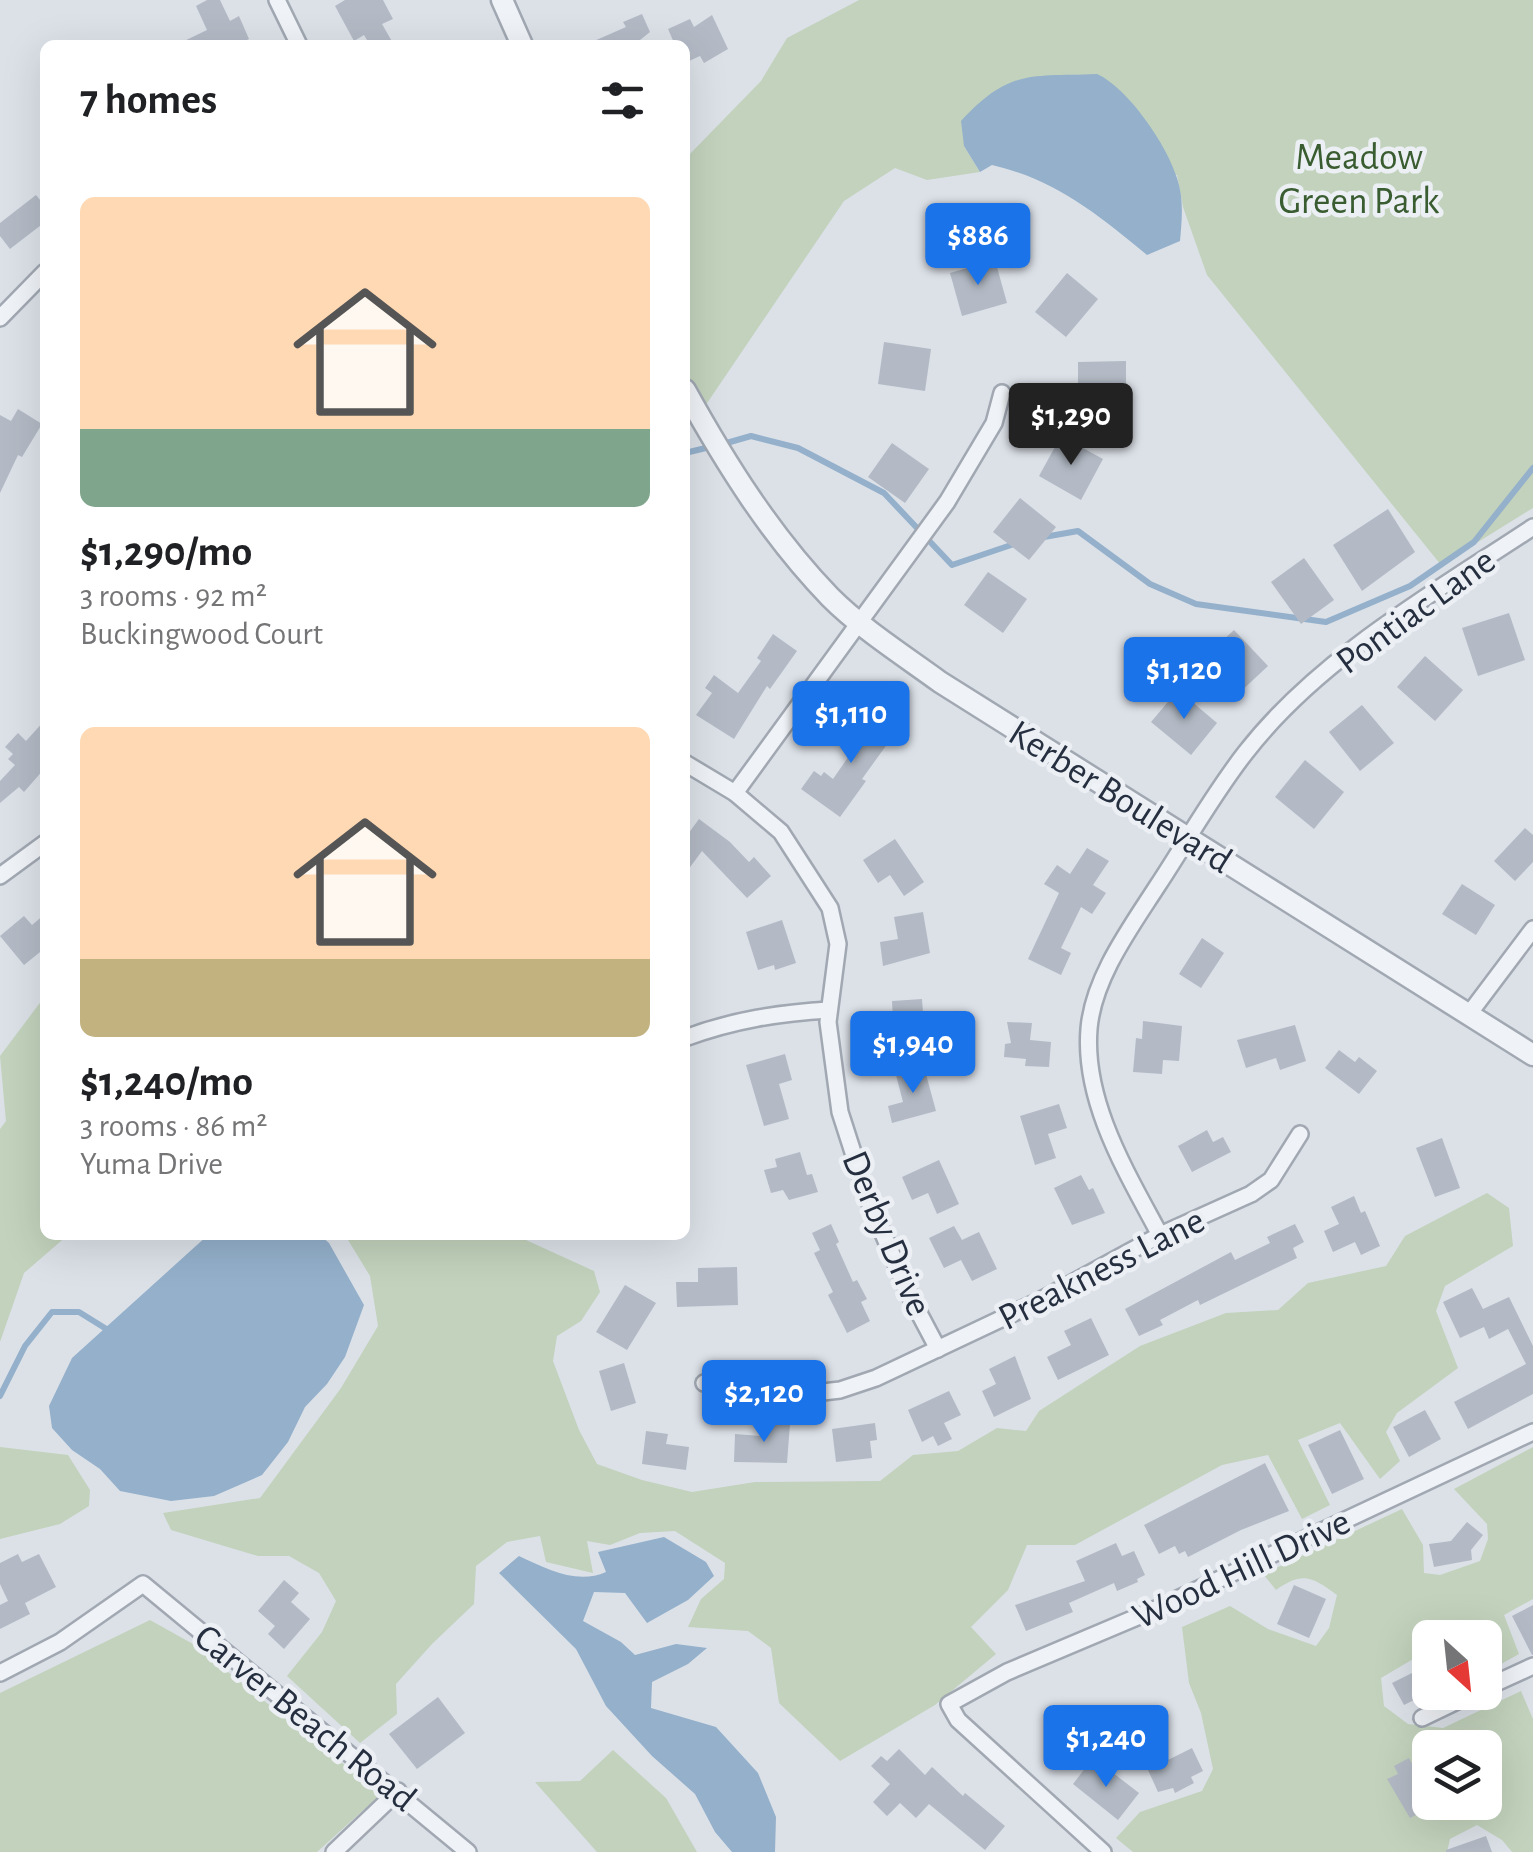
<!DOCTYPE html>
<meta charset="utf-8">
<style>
body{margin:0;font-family:"Alegreya Sans",sans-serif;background:#f6f6f6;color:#202124;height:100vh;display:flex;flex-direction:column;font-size:38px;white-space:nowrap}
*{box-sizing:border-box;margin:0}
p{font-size:32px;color:#757577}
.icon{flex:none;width:55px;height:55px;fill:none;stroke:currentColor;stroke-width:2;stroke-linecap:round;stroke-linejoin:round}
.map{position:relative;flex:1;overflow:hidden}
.side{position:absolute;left:40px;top:40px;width:650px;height:1200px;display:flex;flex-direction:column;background:#fff;border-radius:15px;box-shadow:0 10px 40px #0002}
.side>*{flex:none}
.needle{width:65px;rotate:153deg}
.tools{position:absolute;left:1412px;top:1620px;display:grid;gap:20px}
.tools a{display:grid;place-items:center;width:90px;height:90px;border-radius:15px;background:#fff;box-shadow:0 10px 40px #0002;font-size:50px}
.price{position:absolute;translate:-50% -85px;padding:0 22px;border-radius:10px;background:#1a73e8;color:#fff;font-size:32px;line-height:65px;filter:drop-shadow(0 2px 5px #0008)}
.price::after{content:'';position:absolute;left:50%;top:60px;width:30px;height:22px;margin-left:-15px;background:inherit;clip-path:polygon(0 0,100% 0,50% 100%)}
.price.on{background:#222;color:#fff}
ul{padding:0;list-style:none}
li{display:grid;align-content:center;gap:20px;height:530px;padding:0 40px}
li span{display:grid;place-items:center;height:310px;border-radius:15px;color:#555}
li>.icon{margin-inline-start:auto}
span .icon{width:180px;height:180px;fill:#fffc;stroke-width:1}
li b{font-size:42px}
h2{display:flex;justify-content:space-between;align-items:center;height:120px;padding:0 40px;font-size:42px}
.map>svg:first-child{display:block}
.green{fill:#c2d2bc;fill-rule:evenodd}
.water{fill:#94b0cb}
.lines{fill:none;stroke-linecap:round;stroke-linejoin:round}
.stream{stroke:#94b0cb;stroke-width:6}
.building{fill:#b3bac5}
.minor-casing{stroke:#a1a8b2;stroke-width:20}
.tertiary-casing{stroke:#a1a8b2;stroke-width:25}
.minor{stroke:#eff2f6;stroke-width:15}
.tertiary{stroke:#eff2f6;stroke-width:20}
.labels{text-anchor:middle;stroke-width:9;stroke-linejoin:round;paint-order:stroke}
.park-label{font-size:38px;fill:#3a5c31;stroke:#ecf0f5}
.street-label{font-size:38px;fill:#252f3f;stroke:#ecf0f5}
</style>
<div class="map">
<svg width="1533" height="1852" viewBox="0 0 1533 1852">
<rect width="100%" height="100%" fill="#dce1e8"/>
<g class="green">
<path d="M859,0H1533V508L1441,565L1207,275L1183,207L1177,175L964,146L980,172L927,180L895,168L844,201L699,415L685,391V159L761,81L787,38Z"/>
<path d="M45,996V1235H68L24,1273L0,1342V1129L6,1121L0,1056Z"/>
<path d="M1487,1193L1509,1208L1513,1246L1445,1286L1436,1311L1458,1368L1397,1413L1386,1432L1400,1461L1380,1479L1340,1423L1298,1440L1330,1505L1302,1519L1268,1455L1222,1465L1075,1545H1027L1008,1590L971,1627L996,1654L935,1705L840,1761L779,1703L771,1648L748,1631L688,1627L701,1599L724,1579L725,1563L675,1531L640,1533L610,1545L587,1541L593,1573L546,1562L540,1536L507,1542L476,1566L474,1604L432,1644L396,1684L397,1714L360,1743L287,1676L322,1632L336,1601L319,1573L289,1556H258L171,1530L163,1513L260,1498L341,1388L378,1326L370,1276L345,1235H515L594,1271L600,1292L581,1321L557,1336L553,1361L579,1430L597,1464L642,1480L692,1492L755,1482L880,1481L913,1455L958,1451L997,1428L1026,1431L1039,1411L1140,1346L1226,1313L1278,1310L1308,1283L1386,1266L1405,1236Z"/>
<path d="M0,1447L68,1455L90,1490L89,1506L60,1524L0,1539Z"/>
<path d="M1533,1447V1599L1504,1615L1519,1654L1485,1673V1638H1430V1655H1420L1381,1678L1384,1706L1408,1724L1443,1728L1521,1691L1533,1719V1852H1512L1502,1840L1477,1825L1450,1839L1447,1852H1133L1116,1838L1140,1812L1202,1791L1213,1769L1201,1713L1189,1683L1182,1627L1230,1606L1268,1629L1316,1646L1329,1628L1337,1595C1312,1577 1303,1571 1276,1590L1263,1574L1402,1509L1423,1545L1424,1573L1440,1575L1480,1561L1488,1539L1487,1524L1454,1489ZM1430,1748H1485V1802H1430Z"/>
<path d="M150,1620L193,1644L381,1794L317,1852H0V1693Z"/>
<path d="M613,1750L666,1798L697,1852H597L535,1782L580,1781Z"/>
</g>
<g class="water">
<path d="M1097,74C1128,88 1167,145 1177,178C1184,199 1182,219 1180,241L1147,255C1097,214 1056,180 992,165L980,172L964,146L961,121C1010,68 1031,77 1097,74Z"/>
<path d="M208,1235H320L329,1243L364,1305L345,1357L327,1384L305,1407L288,1442L262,1475L214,1496L171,1501L120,1491L100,1469L72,1450L52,1428L49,1406L72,1358Z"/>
<path d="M664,1537L706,1562L714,1576L688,1600L647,1623L625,1593L594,1592L583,1621L621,1642L635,1655L676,1644L707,1648L688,1664L652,1682L651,1708L716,1727L758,1773L776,1817L775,1852H732L715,1832L695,1794L652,1756L606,1706L576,1649L499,1573L519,1556C547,1569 577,1585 606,1572L598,1552Z"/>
</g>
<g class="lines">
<g class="stream">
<path d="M723,444L751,436L798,448L884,493L952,565L1017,543"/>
<path d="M685,453L710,447"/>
<path d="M1044,537L1078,531L1150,584L1196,604L1326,622L1410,586L1474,542L1533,468"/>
<path d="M0,1396L25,1346L52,1312H79L108,1330"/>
</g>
</g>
<g class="building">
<path d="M207,0H220L230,21L239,16L249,39L237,45H176L207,30L196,6Z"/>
<path d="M345,0H383L393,19L382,24L394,45H370L364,35L354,41L335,6Z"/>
<path d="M642,14L650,32L640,40L641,45H585L626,27L623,22Z"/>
<path d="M712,15L728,49L704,63L700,56L685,63V45H675L668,29L690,19L694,27Z"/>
<path d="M36,195L45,206V222L10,249L0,236V223Z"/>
<path d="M995,260L1007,303L962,316L950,273Z"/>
<path d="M1067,273L1098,299L1066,337L1035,312Z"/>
<path d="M884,342L931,349L925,391L878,384Z"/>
<path d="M1126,361V404H1078V362Z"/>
<path d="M18,409L42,424L22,457L18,455L0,493V415L11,421Z"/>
<path d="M1061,436L1103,459L1081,500L1039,476Z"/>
<path d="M892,443L929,469L905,503L868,477Z"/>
<path d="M1020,498L1056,527L1029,560L993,532Z"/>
<path d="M1388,509L1415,552L1362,591L1333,545Z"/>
<path d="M1304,558L1334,600L1301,624L1271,582Z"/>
<path d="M988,572L1027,599L1003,633L964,605Z"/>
<path d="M1509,613L1525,660L1478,676L1462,628Z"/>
<path d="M1234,630L1268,666L1238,694L1204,658Z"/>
<path d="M773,634L797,651L770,689L767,686L734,739L696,715L712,693L705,688L714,675L738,693L761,661L757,658Z"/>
<path d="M1425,656L1463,690L1435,721L1397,687Z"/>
<path d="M1178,690L1217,723L1191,755L1151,722Z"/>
<path d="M1362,705L1394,743L1360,771L1329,732Z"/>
<path d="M879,715L898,729L862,779L866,781L840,817L801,789L814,771L821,776L824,772L833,779L851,753L836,741L848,724L864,736Z"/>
<path d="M45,720V768L24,792L19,787L0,803V781L15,765L8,759L13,754L5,747L18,733L26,741Z"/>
<path d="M1305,760L1344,792L1314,829L1275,797Z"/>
<path d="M699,819L730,842L749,862L754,857L771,876L747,898L702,851L685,874V838Z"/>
<path d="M1525,828L1533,835V862L1515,881L1494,861Z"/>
<path d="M895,839L924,882L904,896L890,875L878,883L863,860Z"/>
<path d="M1087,848L1109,861L1093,885L1106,893L1092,914L1081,907L1061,948L1071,953L1061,975L1028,959L1059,893L1044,884L1057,865L1070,874Z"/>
<path d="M1462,884L1495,905L1476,935L1442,914Z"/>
<path d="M923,912L930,953L883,966L880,942L898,939L894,917Z"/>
<path d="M45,914V948L24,965L0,936L24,916L32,925Z"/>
<path d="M782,920L796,963L775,970L774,965L758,970L746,932Z"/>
<path d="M1202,938L1224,953L1201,988L1179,974Z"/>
<path d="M922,999L925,1040L878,1045L876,1028L885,1027L884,1021L893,1020L892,1001Z"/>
<path d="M1143,1021L1182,1026L1179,1061L1163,1060L1162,1074L1133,1072L1136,1038L1142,1039Z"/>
<path d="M1007,1022L1032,1023L1030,1040L1051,1042L1049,1067L1025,1066L1026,1059L1004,1057L1005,1044L1011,1043Z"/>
<path d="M1295,1025L1306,1061L1280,1070L1276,1058L1246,1068L1237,1040Z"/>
<path d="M1339,1050L1355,1062L1359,1057L1377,1071L1359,1094L1325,1068Z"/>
<path d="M785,1054L792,1080L779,1084L789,1119L764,1126L746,1065Z"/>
<path d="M924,1067L936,1111L892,1123L888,1106L903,1102L896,1075Z"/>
<path d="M1059,1104L1067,1128L1048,1134L1056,1158L1035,1165L1020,1116Z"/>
<path d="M1207,1130L1213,1142L1223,1137L1231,1152L1192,1172L1178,1146Z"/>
<path d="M1442,1138L1460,1188L1435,1197L1416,1148Z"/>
<path d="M800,1152L807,1175L812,1174L818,1192L789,1200L783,1190L771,1193L764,1170L777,1167L775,1159Z"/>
<path d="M939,1160L959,1204L937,1214L928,1193L912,1200L902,1177Z"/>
<path d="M1081,1175L1089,1190L1093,1188L1105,1213L1072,1225L1054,1188Z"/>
<path d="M1354,1196L1361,1213L1365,1211L1380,1246L1361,1255L1355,1242L1333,1252L1324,1231L1339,1224L1331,1207Z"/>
<path d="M831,1224L839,1242L836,1244L853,1282L857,1280L867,1299L861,1302L870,1321L847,1333L828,1295L833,1292L814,1253L820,1250L812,1233Z"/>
<path d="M1295,1224L1304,1242L1293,1248L1297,1258L1200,1305L1198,1300L1160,1320L1163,1325L1139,1336L1125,1309L1231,1252L1235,1260L1270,1243L1267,1237Z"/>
<path d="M954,1226L962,1240L979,1232L997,1269L972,1281L961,1260L944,1268L929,1238Z"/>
<path d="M737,1267L738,1305L677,1307L676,1282H698V1268Z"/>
<path d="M625,1285L656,1303L627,1350L596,1332Z"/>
<path d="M1472,1288L1483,1309L1509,1297L1533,1346V1394L1468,1429L1454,1402L1526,1364L1508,1329L1489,1339L1484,1327L1460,1338L1443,1302Z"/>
<path d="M1091,1318L1109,1355L1058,1380L1047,1357L1071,1345L1064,1331Z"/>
<path d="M1015,1356L1031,1399L994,1417L982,1391L996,1384L989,1369Z"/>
<path d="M624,1363L636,1403L611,1411L599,1371Z"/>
<path d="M949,1391L961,1415L944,1423L952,1439L938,1446L933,1436L922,1442L908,1410Z"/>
<path d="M1425,1410L1441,1439L1409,1457L1393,1427Z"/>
<path d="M762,1422L790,1424L787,1463L734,1462L735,1434L761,1436Z"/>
<path d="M875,1423L877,1440L870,1441L872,1458L836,1462L832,1429Z"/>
<path d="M1340,1430L1364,1479L1332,1494L1308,1445Z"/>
<path d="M646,1431L668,1434L666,1444L689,1447L686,1470L642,1464Z"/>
<path d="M1265,1463L1289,1511L1241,1530L1188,1557L1185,1551L1179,1554L1175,1546L1159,1554L1144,1525Z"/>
<path d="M1467,1522L1483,1535L1471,1550L1472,1560L1434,1567L1429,1544L1451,1541Z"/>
<path d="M1116,1543L1122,1556L1134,1551L1145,1575L1137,1579L1138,1582L1117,1591L1114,1583L1069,1603L1073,1612L1026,1631L1015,1605L1085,1581L1076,1561Z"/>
<path d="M18,1554L22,1562L39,1554L56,1587L25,1603L30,1614L0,1629V1605L8,1601L0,1584V1563Z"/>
<path d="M284,1580L299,1593L291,1602L310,1619L284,1649L268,1634L275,1626L258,1611Z"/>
<path d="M1294,1585L1326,1599L1309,1638L1277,1624Z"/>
<path d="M1533,1605V1655H1532L1512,1616Z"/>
<path d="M1430,1664V1692L1404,1705L1392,1683Z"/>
<path d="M438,1697L465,1733L417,1769L389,1734Z"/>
<path d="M1192,1748L1203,1771L1191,1777L1194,1783L1175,1793L1173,1788L1158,1792L1148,1770Z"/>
<path d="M899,1749L925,1775L932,1767L963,1796L965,1793L1005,1826L985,1850L929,1804L916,1818L900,1803L887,1816L873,1802L890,1784L871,1766L881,1756L887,1761Z"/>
<path d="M1409,1758L1418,1775L1424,1772L1430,1784V1808L1410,1818L1387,1779L1398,1774L1394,1766Z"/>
<path d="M1090,1762L1101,1770L1104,1766L1139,1793L1118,1820L1073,1784Z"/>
<path d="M1486,1836L1492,1852H1446V1850Z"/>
</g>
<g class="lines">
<defs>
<g id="minor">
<path d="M277,0L299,45"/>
<path d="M0,318L45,272"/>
<path d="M685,763L735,793L781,832L830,908L838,944L828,1022L840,1112L868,1199L910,1296L938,1349"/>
<path d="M735,793L947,502L994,423L1002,393"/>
<path d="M0,876L45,843"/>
<path d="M1469,1014L1533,929"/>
<path d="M685,1038C733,1020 779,1013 829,1010"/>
<path d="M1160,1235C1127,1173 1083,1102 1089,1029C1093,978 1131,927 1158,885C1187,841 1213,794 1246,752C1319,658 1435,592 1533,527"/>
<path d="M704,1383L788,1396L840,1390L876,1378L1041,1300L1160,1235L1251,1194L1271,1180L1300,1134"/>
<path d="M0,1673L60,1642L143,1584L468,1852"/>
<path d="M1485,1688L1533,1666"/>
<path d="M1422,1718L1476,1692"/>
<path d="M334,1852L398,1791"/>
<path d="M1103,1852L958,1720L949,1704L1007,1672L1156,1609L1533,1432"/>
</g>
<g id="tertiary">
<path d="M502,0L522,45"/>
<path d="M685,390C726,464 771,536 830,597C862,629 903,655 940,682L1533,1055"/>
</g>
</defs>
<use href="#minor" class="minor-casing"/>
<use href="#tertiary" class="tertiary-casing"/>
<use href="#minor" class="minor"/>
<use href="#tertiary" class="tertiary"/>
</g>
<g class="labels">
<g class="park-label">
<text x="1359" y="169">Meadow<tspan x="1359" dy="44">Green Park</tspan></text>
</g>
<g class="street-label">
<text transform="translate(1415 610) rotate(-36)" y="13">Pontiac Lane</text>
<text transform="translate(1121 796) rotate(32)" y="13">Kerber Boulevard</text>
<text transform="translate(888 1233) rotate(67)" y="13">Derby Drive</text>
<text transform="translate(1101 1268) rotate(-27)" y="13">Preakness Lane</text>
<text transform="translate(1241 1568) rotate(-25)" y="13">Wood Hill Drive</text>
<text transform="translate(306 1717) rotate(39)" y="13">Carver Beach Road</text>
</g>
</g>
</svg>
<div class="tools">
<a><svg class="needle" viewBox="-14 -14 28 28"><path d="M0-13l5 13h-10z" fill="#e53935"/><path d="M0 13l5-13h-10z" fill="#757577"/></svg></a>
<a><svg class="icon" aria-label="layers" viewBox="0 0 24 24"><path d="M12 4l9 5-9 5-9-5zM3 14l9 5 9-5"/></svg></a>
</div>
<b class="price" style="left:978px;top:288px">$886</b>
<b class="price on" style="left:1071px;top:468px">$1,290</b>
<b class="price" style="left:1184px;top:722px">$1,120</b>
<b class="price" style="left:851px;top:766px">$1,110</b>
<b class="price" style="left:913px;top:1096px">$1,940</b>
<b class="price" style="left:764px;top:1445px">$2,120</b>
<b class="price" style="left:1106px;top:1790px">$1,240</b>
<section class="side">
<h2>7 homes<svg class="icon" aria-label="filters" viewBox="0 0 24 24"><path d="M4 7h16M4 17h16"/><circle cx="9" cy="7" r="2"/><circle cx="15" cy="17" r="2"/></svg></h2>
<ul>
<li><span style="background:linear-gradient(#ffd9b3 75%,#7fa58c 0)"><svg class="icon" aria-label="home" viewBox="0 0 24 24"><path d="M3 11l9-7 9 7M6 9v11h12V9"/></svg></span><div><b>$1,290/mo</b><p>3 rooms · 92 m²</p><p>Buckingwood Court</p></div></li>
<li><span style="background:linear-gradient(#ffd9b3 75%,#c2b280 0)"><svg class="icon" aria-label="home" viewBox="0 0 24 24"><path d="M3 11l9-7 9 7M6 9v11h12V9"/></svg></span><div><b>$1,240/mo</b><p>3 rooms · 86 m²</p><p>Yuma Drive</p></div></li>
</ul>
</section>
</div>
